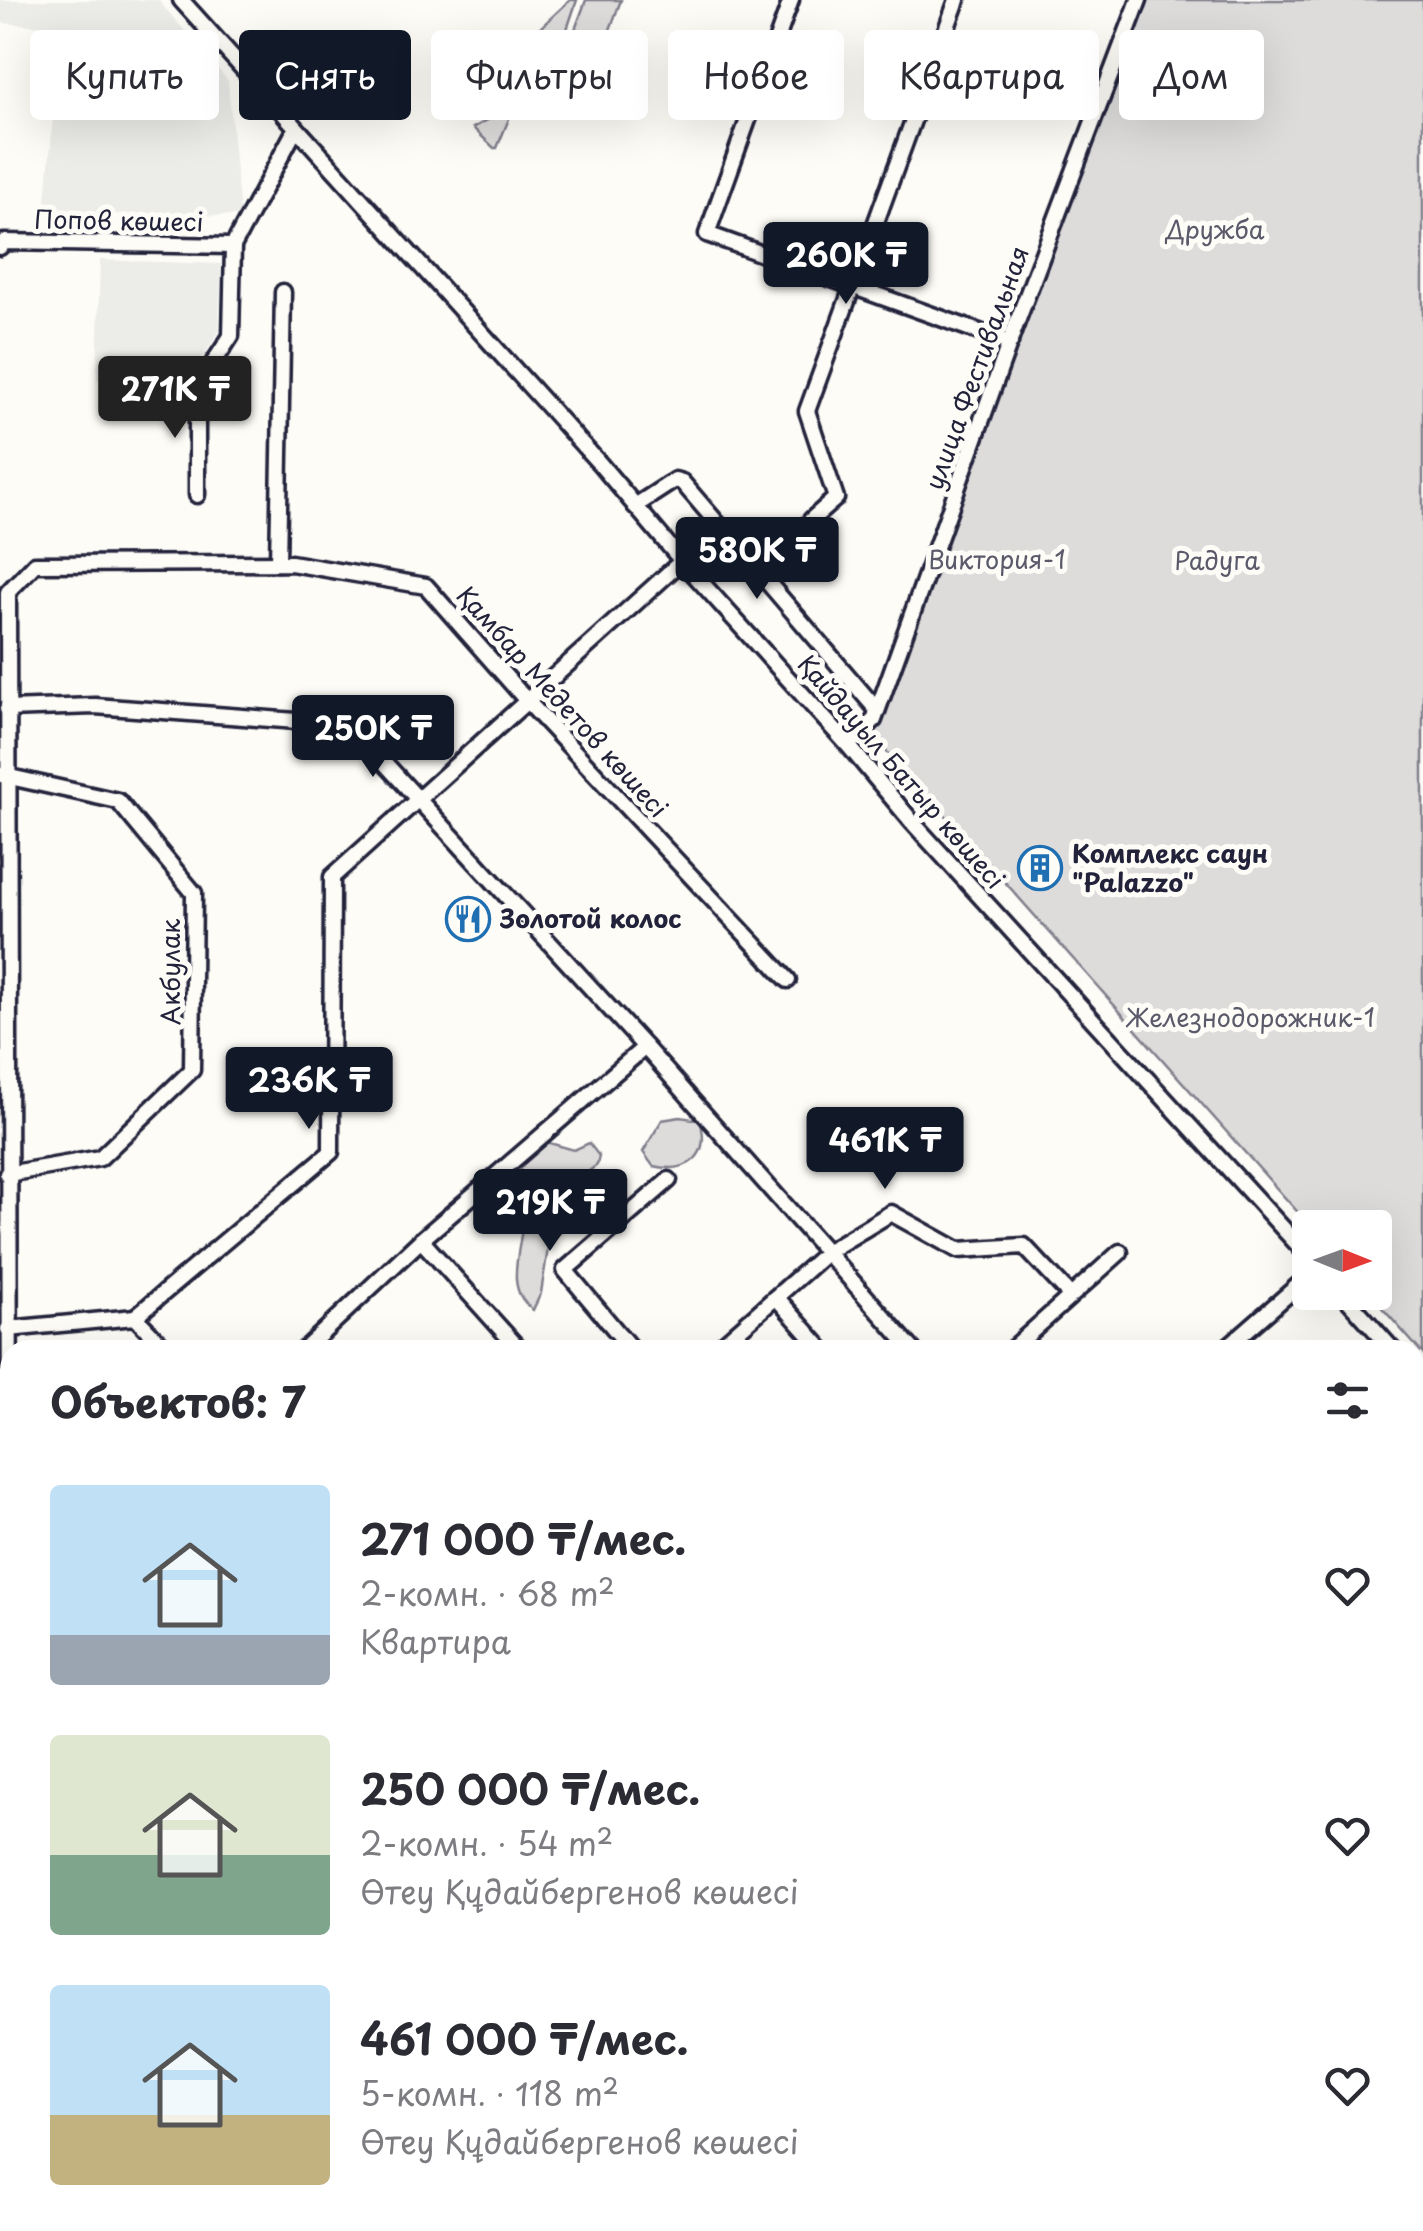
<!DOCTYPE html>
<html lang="ru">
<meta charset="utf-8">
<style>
body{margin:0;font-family:"Playpen Sans",sans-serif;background:#f7f7f7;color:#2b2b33;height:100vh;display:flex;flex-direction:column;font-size:38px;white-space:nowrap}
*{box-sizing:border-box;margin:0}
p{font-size:32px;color:#7c7c81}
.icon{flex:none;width:55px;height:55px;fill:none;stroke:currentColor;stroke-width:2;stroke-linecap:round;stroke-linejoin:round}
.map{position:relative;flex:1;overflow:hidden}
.panel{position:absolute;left:0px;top:1340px;width:1425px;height:892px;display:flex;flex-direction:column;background:#fff;border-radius:30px 30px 0 0;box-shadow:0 10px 40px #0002}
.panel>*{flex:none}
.guide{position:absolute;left:30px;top:30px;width:1365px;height:90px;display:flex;gap:20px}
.needle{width:65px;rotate:91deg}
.tools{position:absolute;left:1292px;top:1210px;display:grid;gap:20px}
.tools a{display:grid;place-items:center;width:100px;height:100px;border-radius:10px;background:#fff;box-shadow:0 10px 40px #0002;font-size:50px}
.price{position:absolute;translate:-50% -85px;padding:0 22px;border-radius:10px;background:#111827;color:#fff;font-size:32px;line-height:65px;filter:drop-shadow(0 2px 5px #0008)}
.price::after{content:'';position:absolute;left:50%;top:60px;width:30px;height:22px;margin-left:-15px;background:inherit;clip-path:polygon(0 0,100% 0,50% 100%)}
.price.current{background:#222;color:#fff}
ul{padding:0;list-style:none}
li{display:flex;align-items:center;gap:30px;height:250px;padding:0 50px}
li span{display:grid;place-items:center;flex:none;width:280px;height:200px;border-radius:10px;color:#555}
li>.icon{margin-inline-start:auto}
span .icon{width:120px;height:120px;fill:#fffc;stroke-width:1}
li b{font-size:42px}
h2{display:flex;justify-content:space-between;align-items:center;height:120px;padding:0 50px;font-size:42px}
.tag{padding:0 35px;border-radius:10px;background:#fff;box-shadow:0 10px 40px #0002;font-size:35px;line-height:90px}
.tag.current{background:#111827;color:#fff}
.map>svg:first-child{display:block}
.built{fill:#ecece9}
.green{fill:#dddcdb;stroke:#807f8b;stroke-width:2.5}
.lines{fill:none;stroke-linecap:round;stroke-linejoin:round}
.minor-casing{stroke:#22223b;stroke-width:21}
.minor{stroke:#fdfcf7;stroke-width:14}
.labels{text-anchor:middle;stroke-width:10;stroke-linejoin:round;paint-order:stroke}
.street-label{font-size:25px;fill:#22223b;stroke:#fdfcf7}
.park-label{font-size:25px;fill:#5a5a6b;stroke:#fdfcf7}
.poi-label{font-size:25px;font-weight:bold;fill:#22223b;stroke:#fdfcf7;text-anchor:start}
</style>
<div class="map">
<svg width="1423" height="2231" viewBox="0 0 1423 2231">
<rect width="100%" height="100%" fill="#fdfcf7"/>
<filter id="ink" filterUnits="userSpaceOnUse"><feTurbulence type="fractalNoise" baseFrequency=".01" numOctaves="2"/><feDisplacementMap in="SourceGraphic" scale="20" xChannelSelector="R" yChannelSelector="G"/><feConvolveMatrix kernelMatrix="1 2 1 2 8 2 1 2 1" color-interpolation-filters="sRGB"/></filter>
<g filter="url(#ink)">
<g class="built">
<path d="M0,0H158L228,81L240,216L45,213L60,34L48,26L0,23Z"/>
<path d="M100,260L221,264L219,332L186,382L97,380Z"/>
</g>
<g class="green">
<path d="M570,0H577L560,50L549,54L536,91L517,99L497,148H494L473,128L491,118L523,44Z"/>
<path d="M586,0H621L598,62L567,51Z"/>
<path d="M1142,0H1423V1354L1369,1293L1375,1292V1228L1311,1227L933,801L865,729Z"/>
<path d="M680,1117L700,1120C711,1157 688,1174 653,1166L643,1152L662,1120Z"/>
<path d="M546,1142L574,1150L589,1143L599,1156L597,1165L580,1178L575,1202L562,1231L549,1242L541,1293L533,1310C500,1287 525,1244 523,1211C523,1198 516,1185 520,1171C523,1157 534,1149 546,1142Z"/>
</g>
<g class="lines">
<defs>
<g id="minor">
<path d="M181,0L600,464L682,561L848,745L913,823L1310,1258"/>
<path d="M791,0L707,234L1010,343"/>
<path d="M0,247L4,242L233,246"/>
<path d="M197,495V388L231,336L233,246L296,128"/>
<path d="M635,506L675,480L682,482L877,710"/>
<path d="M811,520L836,498L807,411L957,0"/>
<path d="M278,563L283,292"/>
<path d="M755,566L792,536"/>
<path d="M7,709L95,706L350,725L645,1047L913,1350"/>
<path d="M848,745L874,720L1014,330L1139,0"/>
<path d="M1,775L118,801L194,893L192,1070L100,1158L7,1174"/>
<path d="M421,1240L520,1350"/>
<path d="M1341,1292L1393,1350"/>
<path d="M776,1297L823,1350"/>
<path d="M135,1317L331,1152L332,877L682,561"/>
<path d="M8,1329L135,1317L167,1350"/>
<path d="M304,1350L421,1240L645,1047"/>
<path d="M632,1350L565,1270L669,1180"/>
<path d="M716,1350L828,1251L891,1213L958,1250L1024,1246L1070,1295"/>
<path d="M1011,1350L1120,1252"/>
<path d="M1224,1350L1310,1275"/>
<path d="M1415,1374L1423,1383"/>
<path d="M10,1481L8,592L35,564L291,563L426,586L528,702L788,980"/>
<path d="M1415,1682L1423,1691"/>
<path d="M0,1757L10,1754"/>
<path d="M1415,1918L1423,1927"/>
<path d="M1415,1944L1423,1943"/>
<path d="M0,2090H10"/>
<path d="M1415,2098L1423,2096"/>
<path d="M19,2222V2231"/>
<path d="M167,2222L168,2231"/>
<path d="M535,2222V2231"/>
<path d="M686,2222L687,2231"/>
<path d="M1300,2222L1301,2231"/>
</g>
</defs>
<use href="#minor" class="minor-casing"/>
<use href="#minor" class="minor"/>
</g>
</g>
<defs>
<symbol id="building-ring" viewBox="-11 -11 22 22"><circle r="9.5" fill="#fdfcf7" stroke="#1f6fb2" stroke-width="1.5"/><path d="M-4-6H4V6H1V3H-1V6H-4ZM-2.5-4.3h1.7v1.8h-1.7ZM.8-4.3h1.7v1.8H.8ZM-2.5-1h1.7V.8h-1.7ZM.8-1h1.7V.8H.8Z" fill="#1f6fb2"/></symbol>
<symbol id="restaurant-ring" viewBox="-11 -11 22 22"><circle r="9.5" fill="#fdfcf7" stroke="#1f6fb2" stroke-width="1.5"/><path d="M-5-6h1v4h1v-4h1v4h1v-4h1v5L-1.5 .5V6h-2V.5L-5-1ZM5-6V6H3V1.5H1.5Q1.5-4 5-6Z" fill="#1f6fb2"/></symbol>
</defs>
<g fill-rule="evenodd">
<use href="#building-ring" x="1015" y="843" width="50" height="50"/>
<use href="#restaurant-ring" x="443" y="894" width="50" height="50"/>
</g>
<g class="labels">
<g class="street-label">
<text transform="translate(119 221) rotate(1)" y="9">Попов көшесі</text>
<text transform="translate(977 368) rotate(-70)" y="9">улица Фестивальная</text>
<text transform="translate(562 702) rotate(48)" y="9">Қамбар Медетов көшесі</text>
<text transform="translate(901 772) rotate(49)" y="9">Қайдауыл Батыр көшесі</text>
<text transform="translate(171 972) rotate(-90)" y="9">Акбулак</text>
</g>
<g class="park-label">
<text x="1215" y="239">Дружба</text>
<text x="997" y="569">Виктория-1</text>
<text x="1217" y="570">Радуга</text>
<text x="1250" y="1027">Железнодорожник-1</text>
</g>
<g class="poi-label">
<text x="1072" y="863">Комплекс саун<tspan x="1072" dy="29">"Palazzo"</tspan></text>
<text x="500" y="928">Золотой колос</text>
</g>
</g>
</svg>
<div class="tools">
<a><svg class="needle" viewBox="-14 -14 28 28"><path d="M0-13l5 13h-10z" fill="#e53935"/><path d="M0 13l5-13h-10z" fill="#7c7c81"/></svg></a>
</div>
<b class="price" style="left:846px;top:307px">260K ₸</b>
<b class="price current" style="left:175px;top:441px">271K ₸</b>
<b class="price" style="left:757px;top:602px">580K ₸</b>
<b class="price" style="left:373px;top:780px">250K ₸</b>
<b class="price" style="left:309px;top:1132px">236K ₸</b>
<b class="price" style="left:885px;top:1192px">461K ₸</b>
<b class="price" style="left:550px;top:1254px">219K ₸</b>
<div class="guide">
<a class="tag">Купить</a>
<a class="tag current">Снять</a>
<a class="tag">Фильтры</a>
<a class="tag">Новое</a>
<a class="tag">Квартира</a>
<a class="tag">Дом</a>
</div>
<section class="panel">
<h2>Объектов: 7<svg class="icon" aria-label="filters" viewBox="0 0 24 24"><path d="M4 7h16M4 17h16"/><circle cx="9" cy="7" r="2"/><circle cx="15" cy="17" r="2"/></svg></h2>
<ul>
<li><span style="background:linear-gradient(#bfe0f5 75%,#9aa5b1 0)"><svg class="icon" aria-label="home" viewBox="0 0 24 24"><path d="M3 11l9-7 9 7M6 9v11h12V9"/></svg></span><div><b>271 000 ₸/мес.</b><p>2-комн. · 68 m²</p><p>Квартира</p></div><svg class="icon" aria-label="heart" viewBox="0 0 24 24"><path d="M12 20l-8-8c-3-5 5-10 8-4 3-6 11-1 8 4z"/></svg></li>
<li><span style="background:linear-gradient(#dfe7d0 60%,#7fa58c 0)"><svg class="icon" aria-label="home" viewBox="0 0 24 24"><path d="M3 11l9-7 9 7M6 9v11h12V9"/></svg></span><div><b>250 000 ₸/мес.</b><p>2-комн. · 54 m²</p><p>Өтеу Құдайбергенов көшесі</p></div><svg class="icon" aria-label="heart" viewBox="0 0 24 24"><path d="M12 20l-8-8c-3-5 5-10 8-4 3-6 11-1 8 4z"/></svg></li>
<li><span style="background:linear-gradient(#bfe0f5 65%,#c2b280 0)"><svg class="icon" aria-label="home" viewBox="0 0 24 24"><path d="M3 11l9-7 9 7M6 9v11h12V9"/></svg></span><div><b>461 000 ₸/мес.</b><p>5-комн. · 118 m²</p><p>Өтеу Құдайбергенов көшесі</p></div><svg class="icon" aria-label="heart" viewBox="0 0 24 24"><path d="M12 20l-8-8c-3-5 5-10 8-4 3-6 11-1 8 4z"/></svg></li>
</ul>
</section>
</div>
